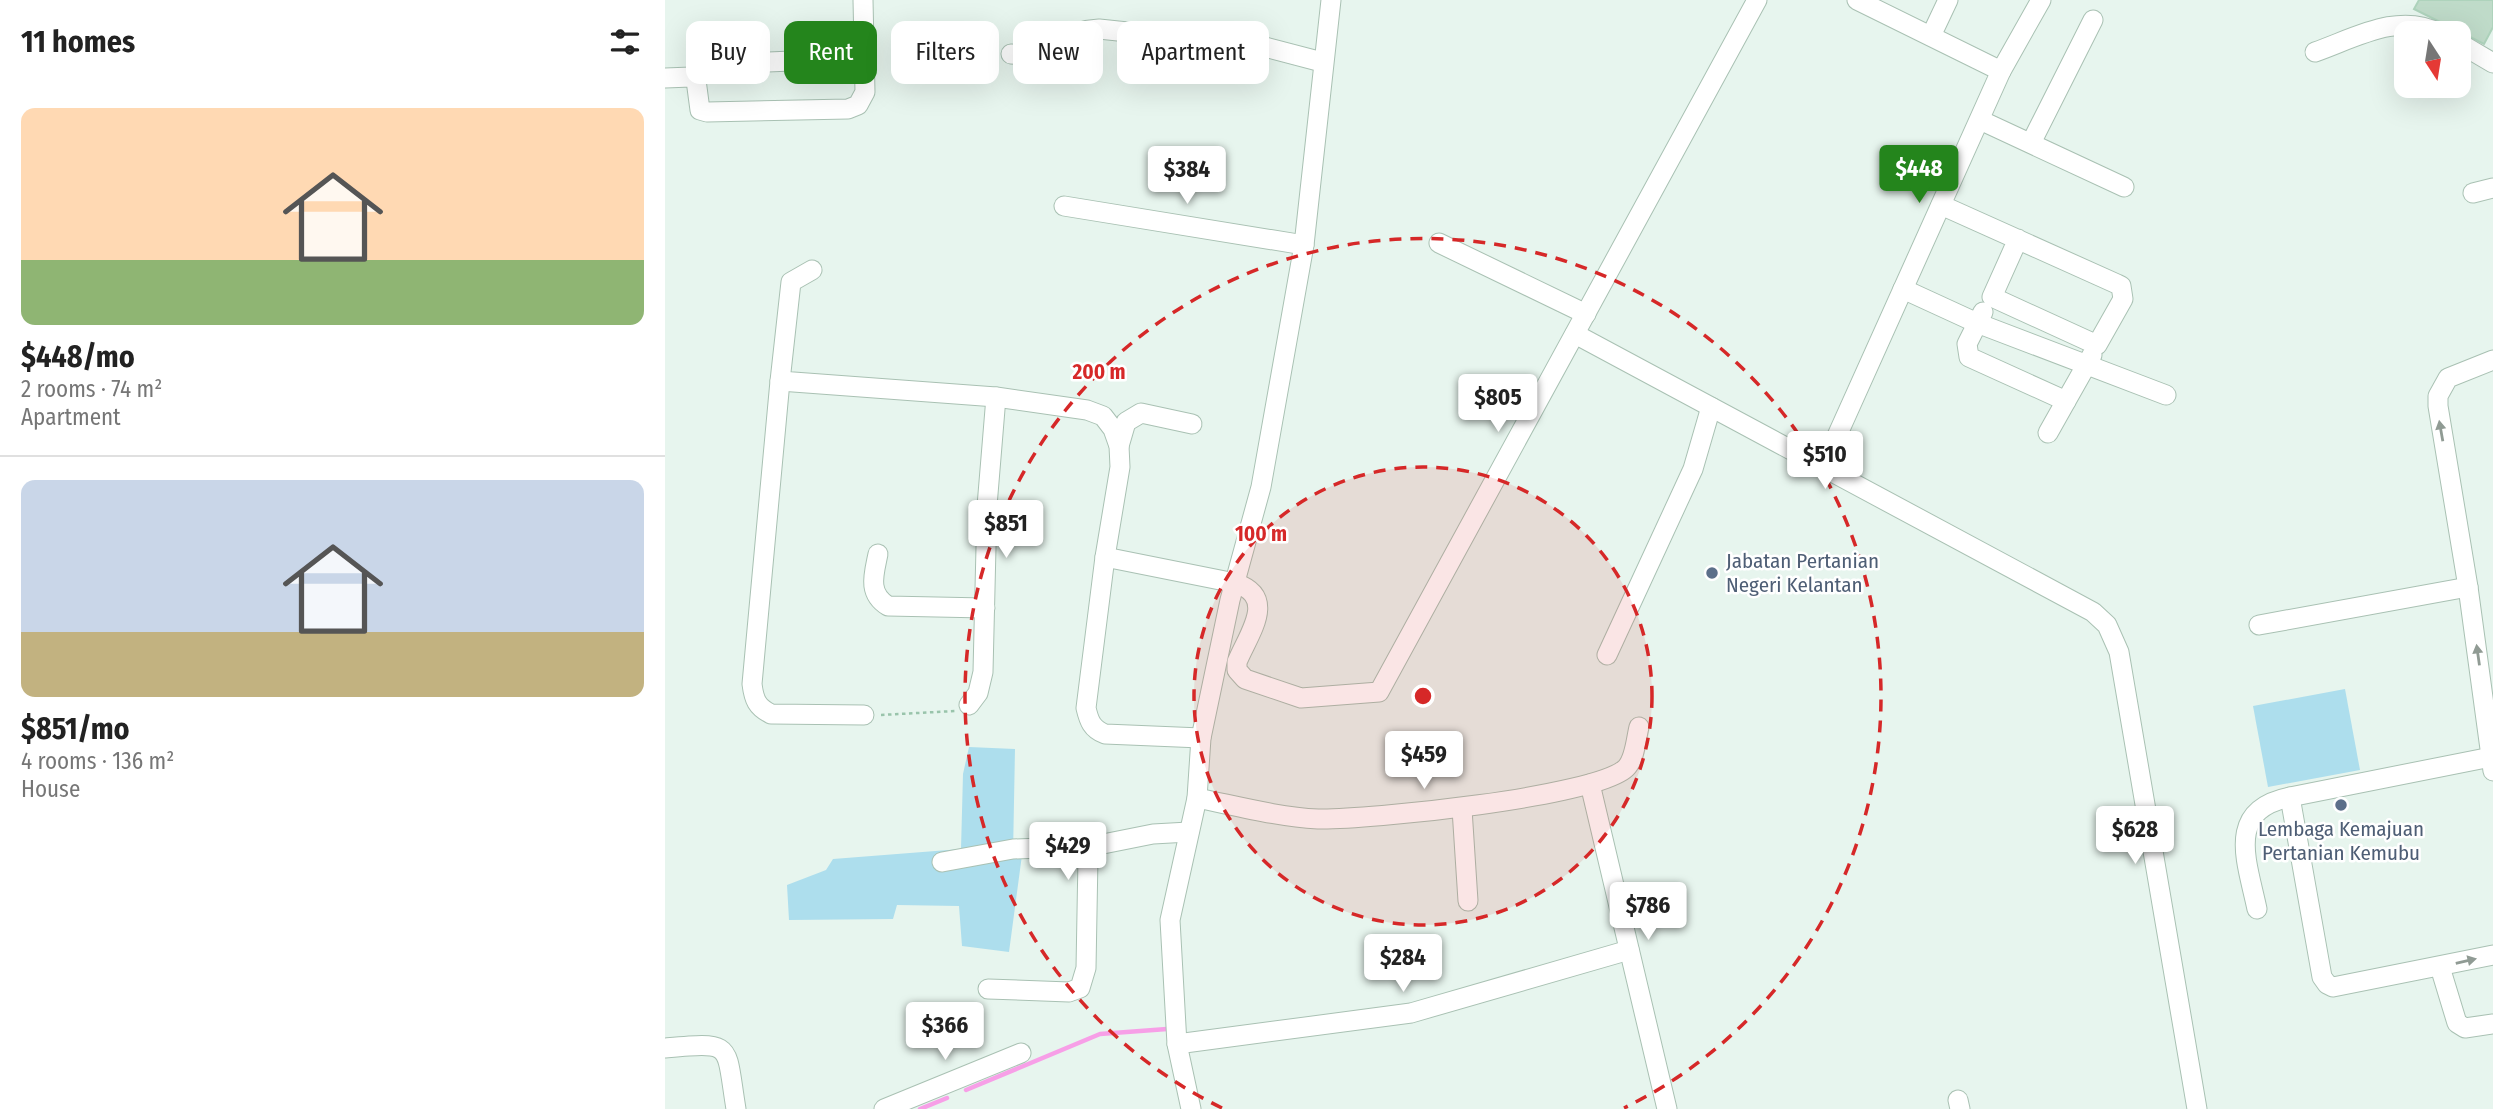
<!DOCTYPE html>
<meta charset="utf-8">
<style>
body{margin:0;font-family:"Fira Sans Condensed",sans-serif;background:#f2f2f2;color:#222;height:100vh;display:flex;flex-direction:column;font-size:26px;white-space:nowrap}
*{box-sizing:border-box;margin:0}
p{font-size:23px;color:#767676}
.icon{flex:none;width:38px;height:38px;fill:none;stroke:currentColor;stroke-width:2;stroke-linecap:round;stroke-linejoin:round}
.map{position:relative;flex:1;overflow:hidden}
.details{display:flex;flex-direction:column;background:#fff;width:665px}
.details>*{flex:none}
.banner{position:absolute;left:21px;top:21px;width:665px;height:63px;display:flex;gap:14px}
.needle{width:46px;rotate:168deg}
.buttons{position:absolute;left:1729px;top:21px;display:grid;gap:14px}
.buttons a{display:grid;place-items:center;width:77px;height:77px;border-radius:14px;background:#fff;box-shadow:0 7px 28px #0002;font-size:35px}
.price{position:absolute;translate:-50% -60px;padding:0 16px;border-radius:7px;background:#fff;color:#222;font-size:23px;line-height:46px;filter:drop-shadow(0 2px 4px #0008)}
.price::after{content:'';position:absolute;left:50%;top:42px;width:21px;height:16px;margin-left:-10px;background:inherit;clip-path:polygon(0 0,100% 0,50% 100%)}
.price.active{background:#24851c;color:#fff}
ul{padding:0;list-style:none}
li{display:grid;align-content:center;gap:14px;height:371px;padding:0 21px}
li+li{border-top:2px solid #e0e0e0}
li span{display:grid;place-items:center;height:217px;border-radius:14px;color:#555}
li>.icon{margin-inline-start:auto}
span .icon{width:126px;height:126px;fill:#fffc;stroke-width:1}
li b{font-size:30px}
h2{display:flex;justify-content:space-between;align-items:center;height:84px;padding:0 21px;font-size:30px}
.pill{padding:0 24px;border-radius:14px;background:#fff;box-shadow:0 7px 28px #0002;font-size:24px;line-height:63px}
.pill.active{background:#24851c;color:#fff}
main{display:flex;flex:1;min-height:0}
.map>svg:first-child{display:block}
.green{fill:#addeed}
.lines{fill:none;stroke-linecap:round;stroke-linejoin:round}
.stream{stroke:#f79fe7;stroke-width:4.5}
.building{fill:#bfdbc9;stroke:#aed3bc;stroke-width:2}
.minor-casing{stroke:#a9c1b3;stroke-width:21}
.path{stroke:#99c4ab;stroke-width:2.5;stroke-dasharray:3.5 3.5;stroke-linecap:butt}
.minor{stroke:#fff;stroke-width:19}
.oneway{fill:#909b94}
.ring{fill:none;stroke:#d62828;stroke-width:3.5;stroke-dasharray:12 9}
.service-dot{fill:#5c6f8a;stroke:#fff;stroke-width:2.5}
.labels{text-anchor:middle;stroke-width:5;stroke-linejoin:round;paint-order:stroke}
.service-label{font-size:21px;fill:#4e5e75;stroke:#fff;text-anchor:start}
.centre{fill:#d62828;stroke:#fff;stroke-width:3.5}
.ring-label{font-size:21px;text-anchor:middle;font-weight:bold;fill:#d62828;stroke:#fff;stroke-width:5;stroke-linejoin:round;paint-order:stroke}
</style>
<main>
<section class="details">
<h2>11 homes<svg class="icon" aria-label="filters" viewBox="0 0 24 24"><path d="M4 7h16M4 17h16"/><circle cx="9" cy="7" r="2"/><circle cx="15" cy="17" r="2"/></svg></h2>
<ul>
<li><span style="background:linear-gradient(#ffd9b3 70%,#8fb573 0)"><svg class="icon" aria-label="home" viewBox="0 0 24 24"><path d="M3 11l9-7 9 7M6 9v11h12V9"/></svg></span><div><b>$448/mo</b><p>2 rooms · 74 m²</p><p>Apartment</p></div></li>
<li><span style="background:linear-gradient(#c9d6e8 70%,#c2b280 0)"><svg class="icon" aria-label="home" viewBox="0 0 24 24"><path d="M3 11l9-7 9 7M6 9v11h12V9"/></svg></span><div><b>$851/mo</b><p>4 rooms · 136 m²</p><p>House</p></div></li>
</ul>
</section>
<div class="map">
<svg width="1828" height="1109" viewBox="0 0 1828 1109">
<rect width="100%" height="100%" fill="#e7f5ee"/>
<g class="green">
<path d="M1680,689L1695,770L1603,787L1588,706Z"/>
<path d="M304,747L350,749L348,855H357L344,952L297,946L294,906L232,905L228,919L124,920L122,885L161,870L168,859L296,849L298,774Z"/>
</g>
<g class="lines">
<g class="stream">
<path d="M301,1090L435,1034L502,1029"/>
<path d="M255,1109L282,1098"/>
</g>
</g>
<path class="building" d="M1754,0H1828V27L1819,44L1749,9Z"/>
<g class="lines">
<defs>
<g id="minor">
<path d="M1266,36L1283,0"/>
<path d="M1794,43L1828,63"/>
<path d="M1650,52C1690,38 1733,12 1774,33"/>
<path d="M346,54C359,55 372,55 384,50C407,40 403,31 434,29L596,46L657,62"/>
<path d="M51,64L199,58"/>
<path d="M1336,71L1376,0"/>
<path d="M0,78L26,77L31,80L35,110L42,112L183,109L193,105L200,92L198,0"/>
<path d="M1315,120L1459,187"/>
<path d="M1366,143L1428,20"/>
<path d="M1808,193L1828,188"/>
<path d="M1276,205L1452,284L1456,286L1458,299L1432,345L1327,297L1353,239"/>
<path d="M399,206L639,245"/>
<path d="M774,243L921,314"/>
<path d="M147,270L126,282L115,381L331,397L422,410L438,416L448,429L454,446L455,467L440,557L421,708C424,721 427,729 440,734L536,738"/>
<path d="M1238,289L1312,323L1501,395"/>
<path d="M1318,312L1302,344L1304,357L1401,401L1427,355"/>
<path d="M910,334L1428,612L1442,625L1454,652L1532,1109"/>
<path d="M1828,360L1783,378L1773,396V406L1803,587L1828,771"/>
<path d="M115,381L87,684C89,700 92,707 106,714L199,715"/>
<path d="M1383,433L1401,401"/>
<path d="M454,446L461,422L476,413L527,424"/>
<path d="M1158,467L1336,71L1192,0"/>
<path d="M213,554C209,574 202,593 223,606L320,608"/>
<path d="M440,557L570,583C613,597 584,633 572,662V670L580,679L636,698L714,692L1092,0"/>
<path d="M1594,625L1803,587"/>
<path d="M942,655L1028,469L1046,407"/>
<path d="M304,705L313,693L318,672L322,506L331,397"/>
<path d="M1826,757L1625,797L1657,977L1662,984L1668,987L1828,955"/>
<path d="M925,784L1002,1109"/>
<path d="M532,798C572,806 613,817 653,819C702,820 931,797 961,768C970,759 971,739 974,727"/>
<path d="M797,809L803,901"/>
<path d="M277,862L348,849L428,846"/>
<path d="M1592,909C1582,861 1560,810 1625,797"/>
<path d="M1775,967L1792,1023L1800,1028L1828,1024"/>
<path d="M323,989L404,992L415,988L421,968L423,857L428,846L488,834L524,832"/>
<path d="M512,1044L746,1013L964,950"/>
<path d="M0,1048C70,1042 60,1042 71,1109"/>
<path d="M1293,1100L1295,1109"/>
<path d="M219,1109L356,1053"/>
<path d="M526,1109L512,1044L505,920L532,798L536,738L565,600L596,487L639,245L666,0"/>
</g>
</defs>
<use href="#minor" class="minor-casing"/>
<path class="path" d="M216,715L290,711"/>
<use href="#minor" class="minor"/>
</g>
<defs><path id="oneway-solid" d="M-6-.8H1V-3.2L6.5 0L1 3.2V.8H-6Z" transform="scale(1.75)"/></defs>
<g class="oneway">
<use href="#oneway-solid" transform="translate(1776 431) rotate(-100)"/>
<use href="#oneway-solid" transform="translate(1813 655) rotate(-98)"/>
<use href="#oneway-solid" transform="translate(1801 961) rotate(-13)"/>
</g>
<circle cx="758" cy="696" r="229" fill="#d62828" fill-opacity=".12"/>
<g class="ring">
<circle cx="758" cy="696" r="229"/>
<path d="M557 1108A458 458 0 1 1 959 1108"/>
</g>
<g class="service-dot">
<circle cx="1047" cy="573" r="7"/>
<circle cx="1676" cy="805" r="7"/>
</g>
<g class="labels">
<g class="service-label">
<text x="1061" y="568">Jabatan Pertanian<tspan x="1061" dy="24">Negeri Kelantan</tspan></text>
<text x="1676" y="836" text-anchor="middle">Lembaga Kemajuan<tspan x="1676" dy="24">Pertanian Kemubu</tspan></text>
</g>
</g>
<circle cx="758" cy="696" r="10" class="centre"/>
<g class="ring-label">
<text x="434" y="379">200 m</text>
<text x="596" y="541">100 m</text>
</g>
</svg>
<div class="buttons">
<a><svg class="needle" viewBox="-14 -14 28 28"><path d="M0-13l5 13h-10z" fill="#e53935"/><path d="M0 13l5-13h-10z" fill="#767676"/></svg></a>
</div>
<b class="price active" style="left:1254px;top:205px">$448</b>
<b class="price" style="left:522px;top:206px">$384</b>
<b class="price" style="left:833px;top:434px">$805</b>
<b class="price" style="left:1160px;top:491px">$510</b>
<b class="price" style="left:341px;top:560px">$851</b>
<b class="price" style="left:759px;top:791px">$459</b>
<b class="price" style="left:1470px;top:866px">$628</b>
<b class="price" style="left:403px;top:882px">$429</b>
<b class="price" style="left:983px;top:942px">$786</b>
<b class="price" style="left:738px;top:994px">$284</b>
<b class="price" style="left:280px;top:1062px">$366</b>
<div class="banner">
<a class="pill">Buy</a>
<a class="pill active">Rent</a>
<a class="pill">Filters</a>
<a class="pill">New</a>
<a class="pill">Apartment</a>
</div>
</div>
</main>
